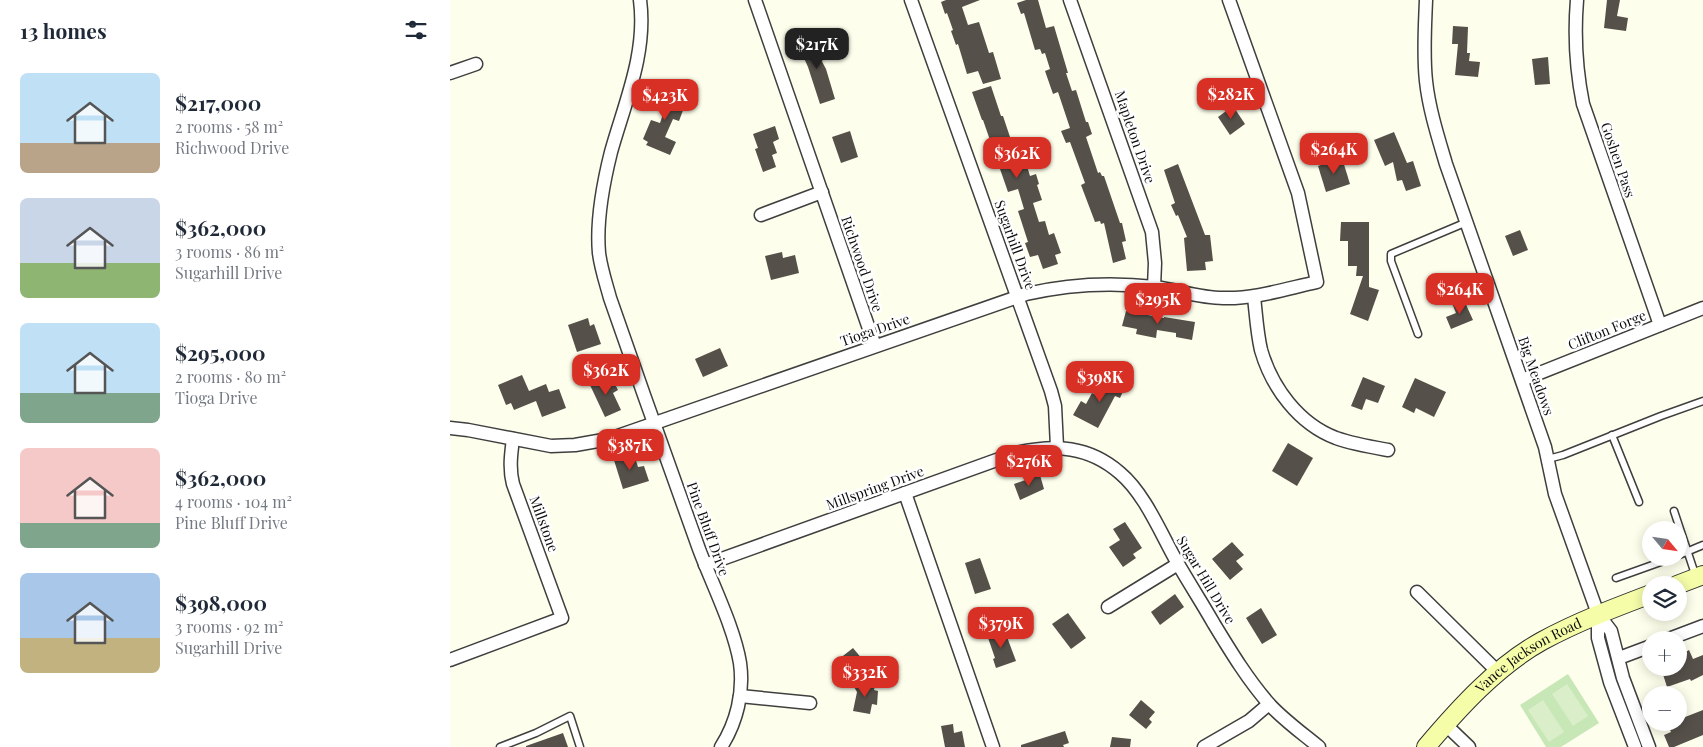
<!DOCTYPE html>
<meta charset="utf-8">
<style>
body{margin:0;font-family:"Playfair Display",serif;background:#f6f6f7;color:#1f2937;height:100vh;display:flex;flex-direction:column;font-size:19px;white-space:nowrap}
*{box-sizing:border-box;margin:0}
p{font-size:16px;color:#747a83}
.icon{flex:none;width:28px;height:28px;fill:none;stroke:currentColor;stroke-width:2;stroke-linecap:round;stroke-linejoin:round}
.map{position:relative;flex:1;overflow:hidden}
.panel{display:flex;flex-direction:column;background:#fff;width:450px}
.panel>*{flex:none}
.needle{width:32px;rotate:119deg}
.tools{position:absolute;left:1192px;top:521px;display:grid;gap:10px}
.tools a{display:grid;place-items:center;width:45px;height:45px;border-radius:50%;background:#fff;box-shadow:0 2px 12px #0003;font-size:25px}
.price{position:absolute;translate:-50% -42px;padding:0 11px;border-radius:10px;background:#d93025;color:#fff;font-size:16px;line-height:32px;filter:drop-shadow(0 1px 2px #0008)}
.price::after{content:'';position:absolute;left:50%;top:30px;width:15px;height:11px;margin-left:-8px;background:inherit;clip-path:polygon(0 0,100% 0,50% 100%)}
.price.current{background:#222;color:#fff}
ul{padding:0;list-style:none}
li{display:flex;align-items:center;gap:15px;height:125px;padding:0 20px}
li span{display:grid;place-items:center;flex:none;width:140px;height:100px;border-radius:8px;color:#555}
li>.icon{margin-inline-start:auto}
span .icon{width:60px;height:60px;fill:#fffc;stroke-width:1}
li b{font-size:21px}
h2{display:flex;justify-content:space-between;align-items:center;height:60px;padding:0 20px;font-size:21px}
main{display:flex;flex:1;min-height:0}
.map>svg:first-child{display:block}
.green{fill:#c7e7b7}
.pitch{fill:#daefc9}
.building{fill:#555049}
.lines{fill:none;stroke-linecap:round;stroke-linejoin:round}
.service-casing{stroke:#3f3f3f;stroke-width:9}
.minor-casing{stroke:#3f3f3f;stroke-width:15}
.secondary-casing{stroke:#2e2e2e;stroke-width:20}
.service{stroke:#fff;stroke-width:6}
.minor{stroke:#fff;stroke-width:12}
.secondary{stroke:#f5fda9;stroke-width:18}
.labels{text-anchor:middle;stroke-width:5;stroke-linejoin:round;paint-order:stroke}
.street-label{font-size:14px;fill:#0c0c0c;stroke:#fff}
</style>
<main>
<section class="panel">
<h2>13 homes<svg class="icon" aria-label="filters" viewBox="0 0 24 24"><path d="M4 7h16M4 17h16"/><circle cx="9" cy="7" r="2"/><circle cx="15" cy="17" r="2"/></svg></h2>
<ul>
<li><span style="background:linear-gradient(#bfe0f5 70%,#b9a48a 0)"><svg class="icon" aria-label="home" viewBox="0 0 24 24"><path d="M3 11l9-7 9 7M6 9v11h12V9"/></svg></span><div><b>$217,000</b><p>2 rooms · 58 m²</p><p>Richwood Drive</p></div></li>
<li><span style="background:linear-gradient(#c9d6e8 65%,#8fb573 0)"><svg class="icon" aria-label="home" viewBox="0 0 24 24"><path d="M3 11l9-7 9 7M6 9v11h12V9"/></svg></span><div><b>$362,000</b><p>3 rooms · 86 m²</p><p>Sugarhill Drive</p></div></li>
<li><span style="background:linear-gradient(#bfe0f5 70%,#7fa58c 0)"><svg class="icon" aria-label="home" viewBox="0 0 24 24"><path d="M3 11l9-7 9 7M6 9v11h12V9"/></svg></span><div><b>$295,000</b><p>2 rooms · 80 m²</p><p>Tioga Drive</p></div></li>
<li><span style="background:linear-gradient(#f6c9c9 75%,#7fa58c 0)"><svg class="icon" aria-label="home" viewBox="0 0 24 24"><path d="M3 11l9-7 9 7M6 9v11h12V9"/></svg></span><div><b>$362,000</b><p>4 rooms · 104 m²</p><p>Pine Bluff Drive</p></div></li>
<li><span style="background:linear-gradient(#a9c7e8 65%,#c2b280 0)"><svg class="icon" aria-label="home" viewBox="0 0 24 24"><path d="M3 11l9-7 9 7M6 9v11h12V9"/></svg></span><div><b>$398,000</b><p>3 rooms · 92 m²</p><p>Sugarhill Drive</p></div></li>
</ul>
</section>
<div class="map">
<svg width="1253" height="747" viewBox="0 0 1253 747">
<rect width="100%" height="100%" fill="#fefeec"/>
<path class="green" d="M1118,674L1149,723L1111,747H1096L1070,705Z"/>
<g class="pitch">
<path d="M1117,684L1138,716L1123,726L1102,694Z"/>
<path d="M1093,700L1114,732L1099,742L1078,710Z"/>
</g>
<g class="building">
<path d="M496,0H530L512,7L518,25L529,22L539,53L543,52L551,79L533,84L528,71L517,74L508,44L506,45L501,31L503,30L497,13L495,14L491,2Z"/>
<path d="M576,0H588L596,28L604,26L618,73H616L622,91L626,90L636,122H638L642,134L636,137L648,173L650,172L652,176H654L670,223H672L676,241L672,242L676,259L663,263L654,223L651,224L650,221L645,222L631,185L635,183L620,142L616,143L611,131L620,128L608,92L603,94L595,71L600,69L595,53L592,54L590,49L585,50L574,13L571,14L567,3Z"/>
<path d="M1157,0H1170L1167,16L1178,18L1176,31L1154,28Z"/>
<path d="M1003,26L1018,27L1017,53H1020L1019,61L1030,62L1028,77L1005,75L1008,44H1002Z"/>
<path d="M366,36L373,51L368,54L376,69L385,99L370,104L358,67L348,45Z"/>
<path d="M1098,57L1100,84L1085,85L1082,59Z"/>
<path d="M541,86L551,116H553L563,146H565L569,157L574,156L580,176L586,174L589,184L587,185L592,200L583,203L589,222L595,221L599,235L604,233L611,253L605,255L608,264L593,269L588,255L580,257L575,243L578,242L568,211L574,209L568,189L558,192L533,120H532L522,92Z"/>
<path d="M211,88L238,97L229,121L223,119L215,137L226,142L220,155L196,145L198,142L193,139L201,120L210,123L216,105L206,102Z"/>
<path d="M783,106L795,124L780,135L768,117Z"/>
<path d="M325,126L329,139L323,142L327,153L322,155L326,167L313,172L305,149L308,148L303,134Z"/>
<path d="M400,131L408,157L391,163L382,137Z"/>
<path d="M944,132L957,163L963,161L971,186L956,191L952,180L947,181L943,162L935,166L924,140Z"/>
<path d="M892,158L900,184L876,192L868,166Z"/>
<path d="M728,164L755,235H760L763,261L755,262L756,270L737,271L734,238L737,237L728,215L726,216L721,205L725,203L714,170Z"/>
<path d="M891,222H919V287L929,290L918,321L900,314L913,276H906L907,266H898V241H890Z"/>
<path d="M1070,230L1078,250L1063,256L1055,236Z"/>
<path d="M332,252L333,258L345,255L349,273L321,280L315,256Z"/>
<path d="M1013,298L1023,320L1001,329L996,317L1006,313L1002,303Z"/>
<path d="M676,311L714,318V317L745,322L742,340L726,337V333L707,330L706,338L686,334L687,329L672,326Z"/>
<path d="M138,318L140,326L144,324L151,344L127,352L118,325Z"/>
<path d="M270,348L278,366L253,377L245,359Z"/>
<path d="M72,375L79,391L96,384L99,392L109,389L116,408L92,417L86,401L64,410L61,403L56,405L48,385Z"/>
<path d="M161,376L168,390L163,393L171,410L155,417L140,385Z"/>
<path d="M660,376L676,385L670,398L665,396L648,428L623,415L631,401L636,404L642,393L650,397Z"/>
<path d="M913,377L935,386L928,403L916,399L912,410L901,406Z"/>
<path d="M965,378L996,392L984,417L966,408L964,413L952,407Z"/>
<path d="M838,443L863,458L847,486L822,471Z"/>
<path d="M183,451L188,467L194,466L199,481L173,489L163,457Z"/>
<path d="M590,475L594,489L570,500L564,484Z"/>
<path d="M675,522L692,548L683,554L686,558L673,567L659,547L670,540L663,529Z"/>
<path d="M782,542L794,555L786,561L793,569L780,580L762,559Z"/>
<path d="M530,558L541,589L525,594L515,563Z"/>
<path d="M725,594L734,607L710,625L701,612Z"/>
<path d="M811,608L827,635L812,644L796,618Z"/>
<path d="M618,613L636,638L621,649L602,624Z"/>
<path d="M554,629L566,661L546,668L543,659L545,658L537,635Z"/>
<path d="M403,648L413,660L407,664L413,674L401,682L395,674L394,675L384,663Z"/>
<path d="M1239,650L1243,659L1253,655V675L1241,681L1240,679L1217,687L1211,668H1229V656Z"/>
<path d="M401,682L425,686L424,690L428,691L427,705L422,704L420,714L403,711L407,692Z"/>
<path d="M691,700L705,712L699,719L702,722L696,729L679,715Z"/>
<path d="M1253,710V735L1224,747H1219L1214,735L1221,732L1219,727L1231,722L1230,719Z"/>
<path d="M503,724L504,733L512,731L515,747H495L491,726Z"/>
<path d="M615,731L619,743L613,745L614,747H571V745Z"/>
<path d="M113,733L118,747H76V746Z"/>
<path d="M662,737L681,739L680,747H660Z"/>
</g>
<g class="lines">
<defs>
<g id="service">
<path d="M968,334L941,261V254L1017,222"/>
<path d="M1162,435L1189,502"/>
<path d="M1098,459L1113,455L1211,416L1253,401"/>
<path d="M1224,511L1246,577"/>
<path d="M1229,555L1253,545"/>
<path d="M1166,578L1222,558"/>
<path d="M50,747L86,733L120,716L130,747"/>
</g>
<g id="minor">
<path d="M190,0C197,53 175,102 161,152C153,184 146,220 149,253C151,269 156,283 160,298C189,382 219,465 249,549C262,584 284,627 290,663C294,692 287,722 271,747"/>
<path d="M305,0L425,346"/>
<path d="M461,0L601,391L605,406L607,447"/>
<path d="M620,0L702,232L705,263L704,287"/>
<path d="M976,0C975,27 973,54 976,81C979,109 988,137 996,164L1095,447L1105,494L1148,614L1161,631L1173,678L1199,747"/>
<path d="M1127,0C1124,36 1126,69 1133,104L1210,325"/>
<path d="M0,73L26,64"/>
<path d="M311,215L372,192"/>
<path d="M804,297C806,314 807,333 811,350C822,388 849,424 886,438C903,444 921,447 938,450"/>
<path d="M1072,380L1253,308"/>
<path d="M0,428L18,430L101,446L125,445L159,439L576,294C619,284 661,282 705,287C728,290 750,298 773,298C805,299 835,289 867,282L848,193L779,0"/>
<path d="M455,493L543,747"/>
<path d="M255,565L566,453C605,444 639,446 670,473C695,494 711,534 727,562C739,583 752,603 764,624C781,652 798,680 820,705C835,721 852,733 869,747"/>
<path d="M967,592L1049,673"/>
<path d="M658,607L728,564"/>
<path d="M1148,614V638L1160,682L1185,747"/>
<path d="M1216,640L1253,626"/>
<path d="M1169,658L1201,646"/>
<path d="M0,660L112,618L63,484C59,469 61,454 63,439"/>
<path d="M290,696L360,703"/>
<path d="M996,725L1019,747"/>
<path d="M754,747L799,721L819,704"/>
</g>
<g id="secondary">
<path d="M1227,585L1253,575"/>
<path id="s1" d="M976,747C1009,708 1047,666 1092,641C1127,622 1164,608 1201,594"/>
</g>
</defs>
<use href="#service" class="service-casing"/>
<use href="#minor" class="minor-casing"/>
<use href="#secondary" class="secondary-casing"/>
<use href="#service" class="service"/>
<use href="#minor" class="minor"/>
<use href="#secondary" class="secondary"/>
</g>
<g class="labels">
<g class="street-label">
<text transform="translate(685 137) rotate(71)" y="5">Mapleton Drive</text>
<text transform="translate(1168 160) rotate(71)" y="5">Goshen Pass</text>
<text transform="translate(565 245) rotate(70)" y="5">Sugarhill Drive</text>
<text transform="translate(412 264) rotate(71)" y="5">Richwood Drive</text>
<text transform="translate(425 330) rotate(-19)" y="5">Tioga Drive</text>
<text transform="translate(1157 330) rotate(-22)" y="5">Clifton Forge</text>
<text transform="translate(1086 376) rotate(71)" y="5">Big Meadows</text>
<text transform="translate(425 488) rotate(-20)" y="5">Millspring Drive</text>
<text transform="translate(94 524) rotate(70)" y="5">Millstone</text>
<text transform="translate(258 529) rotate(70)" y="5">Pine Bluff Drive</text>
<text transform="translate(756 580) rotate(59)" y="5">Sugar Hill Drive</text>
<text dy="5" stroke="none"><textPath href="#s1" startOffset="139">Vance Jackson Road</textPath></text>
</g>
</g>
</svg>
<div class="tools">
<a><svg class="needle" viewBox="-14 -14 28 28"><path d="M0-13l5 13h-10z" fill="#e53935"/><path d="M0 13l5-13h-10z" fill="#747a83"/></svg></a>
<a><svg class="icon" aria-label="layers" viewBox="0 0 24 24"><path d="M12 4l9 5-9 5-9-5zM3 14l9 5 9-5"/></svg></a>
<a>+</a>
<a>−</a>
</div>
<b class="price current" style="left:367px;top:70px">$217K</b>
<b class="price" style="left:781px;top:120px">$282K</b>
<b class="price" style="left:215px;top:121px">$423K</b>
<b class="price" style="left:884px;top:175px">$264K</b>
<b class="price" style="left:567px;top:179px">$362K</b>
<b class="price" style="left:1010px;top:315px">$264K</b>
<b class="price" style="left:708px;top:325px">$295K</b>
<b class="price" style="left:156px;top:396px">$362K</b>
<b class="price" style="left:650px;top:403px">$398K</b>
<b class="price" style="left:180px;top:471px">$387K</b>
<b class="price" style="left:579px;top:487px">$276K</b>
<b class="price" style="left:551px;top:649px">$379K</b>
<b class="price" style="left:415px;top:698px">$332K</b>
</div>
</main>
